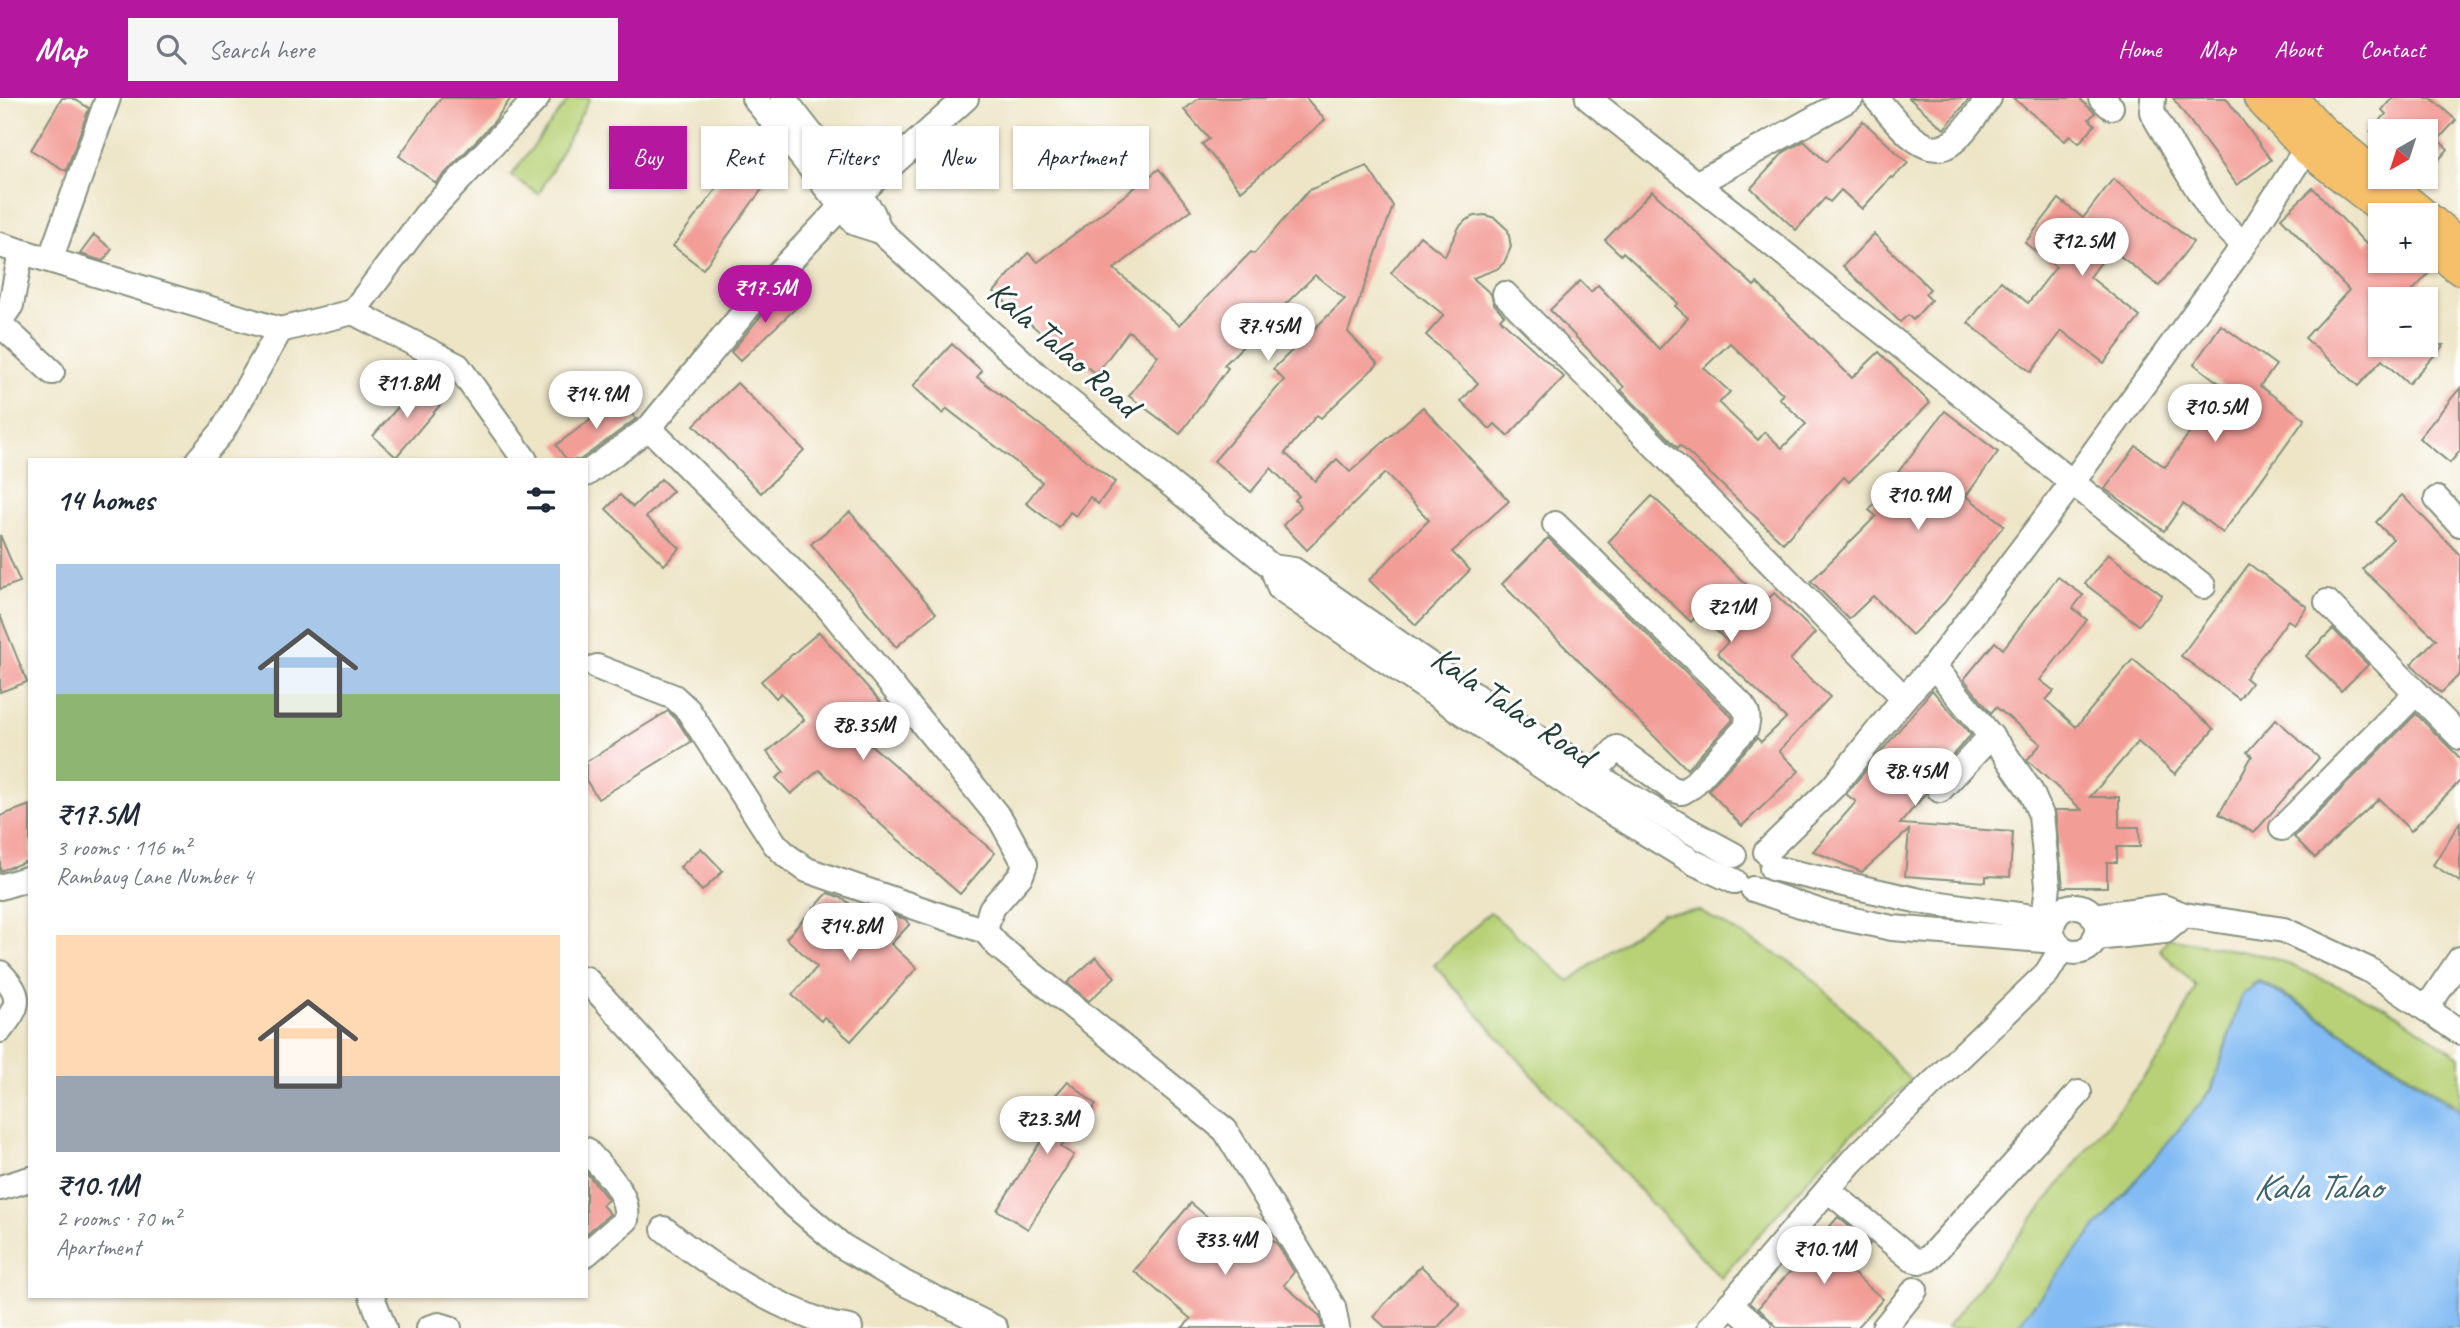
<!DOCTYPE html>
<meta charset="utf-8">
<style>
body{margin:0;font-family:Caveat,sans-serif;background:#f6f6f7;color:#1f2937;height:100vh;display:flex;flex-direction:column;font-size:26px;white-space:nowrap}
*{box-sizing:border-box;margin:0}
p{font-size:23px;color:#747a83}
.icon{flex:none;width:38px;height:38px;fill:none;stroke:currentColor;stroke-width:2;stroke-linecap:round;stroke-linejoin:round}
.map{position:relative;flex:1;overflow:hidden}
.drawer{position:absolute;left:28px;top:360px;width:560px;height:840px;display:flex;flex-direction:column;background:#fff;border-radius:0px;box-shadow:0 2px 5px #0004}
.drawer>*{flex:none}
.top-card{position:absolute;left:609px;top:28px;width:665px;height:63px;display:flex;gap:14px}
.needle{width:46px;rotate:219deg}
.buttons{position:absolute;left:2368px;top:21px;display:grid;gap:14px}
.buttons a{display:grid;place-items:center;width:70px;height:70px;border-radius:0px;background:#fff;box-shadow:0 2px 5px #0004;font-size:35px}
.price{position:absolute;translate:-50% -60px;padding:0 16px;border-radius:24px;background:#fff;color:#222;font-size:23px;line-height:46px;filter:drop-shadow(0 2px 4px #0008)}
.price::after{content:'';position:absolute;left:50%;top:42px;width:21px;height:16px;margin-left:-10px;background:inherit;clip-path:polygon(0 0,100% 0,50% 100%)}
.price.current{background:#b5179e;color:#fff}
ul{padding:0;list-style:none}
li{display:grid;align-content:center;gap:14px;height:371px;padding:0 28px}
li span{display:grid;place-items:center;height:217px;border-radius:0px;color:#555}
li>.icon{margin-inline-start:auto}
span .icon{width:126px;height:126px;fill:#fffc;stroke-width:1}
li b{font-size:30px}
h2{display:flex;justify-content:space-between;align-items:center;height:84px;padding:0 28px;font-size:30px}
.chip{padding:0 24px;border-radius:0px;background:#fff;box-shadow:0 2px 5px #0004;font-size:24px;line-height:63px}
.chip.current{background:#b5179e;color:#fff}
header{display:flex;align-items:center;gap:42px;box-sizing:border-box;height:98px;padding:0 35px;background:#b5179e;color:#fff}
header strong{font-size:33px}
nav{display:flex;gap:38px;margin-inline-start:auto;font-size:24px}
.search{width:490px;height:63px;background:#f6f6f7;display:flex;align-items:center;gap:18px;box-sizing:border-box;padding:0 24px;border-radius:0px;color:#747a83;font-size:26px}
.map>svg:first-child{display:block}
.green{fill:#b8d177;stroke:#6c8756;stroke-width:2}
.water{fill:#82bbf3;stroke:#507c94;stroke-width:2}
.building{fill:#f39d97;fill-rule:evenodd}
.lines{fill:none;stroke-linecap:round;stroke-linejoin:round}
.minor-casing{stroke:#86917e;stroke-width:28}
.major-casing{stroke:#86917e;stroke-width:33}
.minor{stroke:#fff;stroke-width:24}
.major{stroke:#f6c06b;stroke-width:30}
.labels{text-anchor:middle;stroke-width:6;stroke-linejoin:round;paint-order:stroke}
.street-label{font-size:35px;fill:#1f3d34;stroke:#fff}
.water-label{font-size:37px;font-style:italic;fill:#3d636d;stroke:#fff}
</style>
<header>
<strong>Map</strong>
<div class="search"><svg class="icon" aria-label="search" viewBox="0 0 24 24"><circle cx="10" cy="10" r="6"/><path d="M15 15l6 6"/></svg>Search here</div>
<nav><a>Home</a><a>Map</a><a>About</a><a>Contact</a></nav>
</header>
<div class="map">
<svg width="2460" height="1230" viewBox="0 0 2460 1230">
<rect width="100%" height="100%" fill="#fff"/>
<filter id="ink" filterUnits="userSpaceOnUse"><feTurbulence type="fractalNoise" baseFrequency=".0143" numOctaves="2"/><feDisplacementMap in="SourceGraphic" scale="14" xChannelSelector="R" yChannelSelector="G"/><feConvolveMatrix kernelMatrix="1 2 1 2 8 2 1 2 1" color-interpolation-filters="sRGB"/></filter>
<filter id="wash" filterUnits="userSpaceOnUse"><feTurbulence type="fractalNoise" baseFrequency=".00686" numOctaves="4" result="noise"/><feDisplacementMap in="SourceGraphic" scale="28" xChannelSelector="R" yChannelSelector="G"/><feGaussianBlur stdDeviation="1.57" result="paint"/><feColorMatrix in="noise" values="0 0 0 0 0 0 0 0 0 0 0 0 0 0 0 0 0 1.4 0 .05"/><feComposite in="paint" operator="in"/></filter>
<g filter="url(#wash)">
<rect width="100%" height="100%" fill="#eee5c7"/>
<g class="green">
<path d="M570,0H590L539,96L511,78Z"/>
<path d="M1700,813L1801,870L1860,926L1911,983L1828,1058L1721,1180L1533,978L1434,867L1490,814L1569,883L1662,815Z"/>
<path d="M2168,840L2272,859L2388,910L2460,959V1010L2303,907L2258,882L2242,897L2211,992L2017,1230H1946L2167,950L2196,888L2160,852Z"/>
</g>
<path class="water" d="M2258,884L2302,908L2460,1013V1230H2015L2078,1151L2212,992L2242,897Z"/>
<g id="blocks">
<g class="building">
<path d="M62,0H72L89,10L66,73L31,52Z"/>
<path d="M441,0H511L493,25L436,85L399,58Z"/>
<path d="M1199,0H1306L1325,22L1241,93L1202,46L1209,41L1184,12Z"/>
<path d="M1909,0H1970L1944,31Z"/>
<path d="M2013,0H2079L2095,15L2089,21L2095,27L2079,45L2070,37L2065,43Z"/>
<path d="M2173,0H2226L2271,62L2237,87Z"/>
<path d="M2392,0H2431L2456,22L2438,42L2448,51L2436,65L2426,56V33H2371L2386,16L2382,12Z"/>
<path d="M1863,23L1908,65L1893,80L1891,79L1862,111L1841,92L1830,104L1825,100L1796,132L1751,90L1784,54L1804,43L1826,64Z"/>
<path d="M742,57L771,79L703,171L673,148Z"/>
<path d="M1367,68L1393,108L1348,234L1378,266L1321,320L1317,317L1285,355L1315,383L1337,361L1350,374L1423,309L1509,403L1452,454L1470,472L1416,527L1369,482L1429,422L1385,375L1307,452L1283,427L1301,409L1295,402L1299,398L1271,370L1251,394L1214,363L1284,282L1273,271L1345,201L1315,177L1224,267L1228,270L1180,336L1129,298L1158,258L1129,233L1096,276L1050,241L1049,242L994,194L1028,155L1038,164L1159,71L1191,112L1114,171L1179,227L1251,154L1254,156L1309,92Z"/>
<path d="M2113,81L2193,144L2159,188L2111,151L2090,179L2140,219L2104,265L2062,233L2031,274L1968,225L2001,183L2028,205L2056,169L2025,145L2059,101L2083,120Z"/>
<path d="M2313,90L2366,146L2380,131V163H2420L2432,172L2405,201H2380V247H2444L2408,286L2382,262L2358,288L2305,240L2349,192L2281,120Z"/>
<path d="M1652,93L1754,188L1757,185L1852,280L1879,254L1930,305L1849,384L1844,379L1783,445L1680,347L1678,350L1621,292L1624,289L1550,212L1580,183L1591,194L1598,187L1659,251L1688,220L1675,208L1678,205L1623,154L1621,157L1605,142ZM1730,245L1783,296L1779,300L1806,326L1782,350L1765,334L1758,342L1719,305L1730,294L1704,270Z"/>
<path d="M1485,117L1495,120L1508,132L1511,149L1504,165L1497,171L1473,180L1491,196L1494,206L1504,217L1500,221L1564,279L1508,338L1495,326L1490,331L1461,303L1478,285L1426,237L1444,217L1391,175L1420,138L1445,158L1459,129L1466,122L1475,118Z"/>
<path d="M1874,136L1930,191L1925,196L1931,202L1913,222L1908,217L1900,224L1843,168Z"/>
<path d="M94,137L112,151L103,163L80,156Z"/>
<path d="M784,194L798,208L740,263L731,254L764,214Z"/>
<path d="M2221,227L2276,267L2260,288L2305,321L2223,435L2183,406L2164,433L2105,391L2136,348L2165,369L2223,288L2194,266Z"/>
<path d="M952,246L982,273L977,279L1115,384L1098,406L1090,399L1076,418L1070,414L1059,430L1026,405L1042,384L947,311L943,316L913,288Z"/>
<path d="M737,285L804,352L761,395L694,327Z"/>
<path d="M418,286L441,306L396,359L373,338Z"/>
<path d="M2460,290V353L2450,365L2419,340Z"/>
<path d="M620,300L636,321L580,362H567L556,347Z"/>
<path d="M1945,313L1998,354L1966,398L2004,427L1944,505L1912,537L1873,498L1849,521L1811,483L1876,418L1869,412Z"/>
<path d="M661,381L673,393L646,419L680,450L664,467L606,411L620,397L633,409Z"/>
<path d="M2402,397L2460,457V576L2441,595L2411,566L2436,541L2362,471L2393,441L2376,424Z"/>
<path d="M1652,398L1765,504L1774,495L1815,535L1790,562L1830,599L1779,653L1799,673L1742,728L1708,692L1757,640L1761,644L1786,620L1717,555L1728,544L1698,516L1691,524L1608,444Z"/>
<path d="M850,414L936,515L896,549L811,446Z"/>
<path d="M0,437L20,484L0,491Z"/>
<path d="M1548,440L1732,619V623L1687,671L1502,486Z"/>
<path d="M2108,456L2162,497L2139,527L2085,486Z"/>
<path d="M2249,466L2307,509L2294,526L2288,522L2245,580L2251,585L2239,601L2181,558Z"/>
<path d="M2058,479L2083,497L2073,510L2087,522L2040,582L2054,593L2046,602L2076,629L2133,561L2214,631L2175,676L2138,644L2090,699H2119V729H2139L2140,749H2117V764H2107V789H2063L2055,712H2082L2027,662L2041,646L1996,609L1991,615L1964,581L1995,544L2003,551Z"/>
<path d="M0,517L27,584L0,594Z"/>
<path d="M2333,531L2368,567L2341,593L2306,558Z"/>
<path d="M819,534L884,608L855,633L995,755L960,796L819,672L791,696L776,680L784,674L767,654L804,622L781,595L776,600L761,583Z"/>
<path d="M1932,592L1971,637L1929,682L1926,695L1900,726L2013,734L2010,779L1986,778V784L1905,778L1909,732L1862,774L1813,753L1856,704L1846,696Z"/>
<path d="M668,613L677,622L691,644L598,701L586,682V664Z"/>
<path d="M2416,616L2460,660V683L2411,733L2379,701L2315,760L2294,739Z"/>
<path d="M2276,621L2319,660L2254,735L2219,716L2252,658L2247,654Z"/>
<path d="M30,707V762L0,773V718Z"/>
<path d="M2460,724V784L2433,767Z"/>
<path d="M701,750L723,773L702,793L680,769Z"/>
<path d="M828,795L844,801L864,818L871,810L905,821L910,826L891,846L917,870L851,943L824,919L821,923L792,897L817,869L786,840Z"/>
<path d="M1096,859L1115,879L1089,903L1067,885Z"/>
<path d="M1068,983L1096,1007L1061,1049L1074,1057L1028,1131L997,1112L1050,1029L1037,1018Z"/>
<path d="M586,1074L607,1100L608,1102L602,1107L610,1116L586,1136Z"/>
<path d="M1191,1105L1232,1140L1248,1121L1278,1147L1294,1174L1284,1187L1320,1218L1322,1230H1182L1191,1221L1134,1173Z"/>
<path d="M1838,1119L1870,1146L1848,1171L1883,1201L1857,1230H1778L1758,1210Z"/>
<path d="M1421,1168L1460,1206L1437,1230H1386L1373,1218Z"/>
</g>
</g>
</g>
<g filter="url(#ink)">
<use href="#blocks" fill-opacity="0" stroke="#86917e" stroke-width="2"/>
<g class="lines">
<defs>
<g id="minor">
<path d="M754,0L855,125L880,133L1038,278L1272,469L1280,491L1587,699L1695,765L1734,783"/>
<path d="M783,0L872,114L880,133"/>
<path d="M1588,0L2203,488"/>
<path d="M1876,0C1893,19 1926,68 1954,43C1967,31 1978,14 1989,0"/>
<path d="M2101,0L2111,9"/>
<path d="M2153,0L2152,14L2181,64L2215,119L2244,147"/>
<path d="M1696,86L1851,0"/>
<path d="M0,147L280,232L353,214L458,268L525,362"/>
<path d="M50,162L108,0"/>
<path d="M1505,196L1904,600"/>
<path d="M353,214L426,117L537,0"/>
<path d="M0,223L11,207L21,154"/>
<path d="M0,226L52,274"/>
<path d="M649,330L827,508L1001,722L1025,766L1021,777L991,811L985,833L998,848L1225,1032L1333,1209L1337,1230"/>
<path d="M198,362L222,334L280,232"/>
<path d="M586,376L649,330L764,190L842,108L859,96L966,0"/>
<path d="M2437,401L2460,426"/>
<path d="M1555,426L1739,604C1748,613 1749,618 1746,630L1692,688L1682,694L1672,691L1617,650L1582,687"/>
<path d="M1272,469L1294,472C1438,572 1579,675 1734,757"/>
<path d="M2327,504L2460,639"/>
<path d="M597,569L674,599L688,612L775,746L787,758L807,772L985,833"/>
<path d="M1933,569L1941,577L2003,653L2031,694L2041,717L2048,788L2044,821"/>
<path d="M1940,692L1991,638"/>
<path d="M2282,730L2416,595"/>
<path d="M1766,754L1833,689L1904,600L1933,569L2072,385L2244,147L2306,51L2317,38"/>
<path d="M1772,770L1920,803L2054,822"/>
<path d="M0,789L30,780"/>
<path d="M1753,791L1830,817L1892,830L2055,843"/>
<circle cx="2075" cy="831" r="23"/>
<path d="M2093,818L2163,809L2184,817L2284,832L2369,872L2460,934"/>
<path d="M2095,840L2165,833L2184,817"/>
<path d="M0,875C23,899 20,907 0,932"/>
<path d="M586,881L787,1101L842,1148L904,1185L995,1230"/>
<path d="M2426,911L2460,861"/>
<path d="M586,1052C603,1072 630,1094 626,1122L586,1156"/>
<path d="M0,1090L30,1081"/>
<path d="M1828,1092L1912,1161L1919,1163L1928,1161L2079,995"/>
<path d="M664,1131C713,1171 769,1205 829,1226C835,1228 843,1228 850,1230"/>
<path d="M372,1199L384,1230"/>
<path d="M1730,1206L1759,1230"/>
<path d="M429,1230L439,1227L449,1230"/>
<path d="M1710,1230L1852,1063L2047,875L2062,850"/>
<path d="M1884,1230L1915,1192"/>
</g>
<g id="major">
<path d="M2259,0L2306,51L2390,117"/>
<path d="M2292,0L2322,32L2425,117"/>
<path d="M2426,118L2460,146"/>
<path d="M2426,145L2460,172"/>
</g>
</defs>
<use href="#minor" class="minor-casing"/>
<use href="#major" class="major-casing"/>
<use href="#minor" class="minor"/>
<use href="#major" class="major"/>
</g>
</g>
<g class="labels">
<g class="street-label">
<text transform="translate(1064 250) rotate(41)" y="12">Kala Talao Road</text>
<text transform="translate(1513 608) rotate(34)" y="12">Kala Talao Road</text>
</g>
<g class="water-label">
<text x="2317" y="1101">Kala Talao</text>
</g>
</g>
</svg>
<div class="buttons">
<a><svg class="needle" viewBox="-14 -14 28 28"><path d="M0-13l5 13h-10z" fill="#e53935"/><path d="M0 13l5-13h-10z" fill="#747a83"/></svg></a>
<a>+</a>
<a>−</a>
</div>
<b class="price" style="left:2082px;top:180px">₹12.5M</b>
<b class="price current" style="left:765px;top:227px">₹17.5M</b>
<b class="price" style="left:1268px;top:265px">₹7.45M</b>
<b class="price" style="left:407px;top:322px">₹11.8M</b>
<b class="price" style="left:596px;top:333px">₹14.9M</b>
<b class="price" style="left:2215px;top:346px">₹10.5M</b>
<b class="price" style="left:1918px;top:434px">₹10.9M</b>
<b class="price" style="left:1731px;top:546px">₹21M</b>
<b class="price" style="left:863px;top:664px">₹8.35M</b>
<b class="price" style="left:1915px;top:710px">₹8.45M</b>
<b class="price" style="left:850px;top:865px">₹14.8M</b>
<b class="price" style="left:1047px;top:1058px">₹23.3M</b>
<b class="price" style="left:1225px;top:1179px">₹33.4M</b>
<b class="price" style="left:1824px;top:1188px">₹10.1M</b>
<div class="top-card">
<a class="chip current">Buy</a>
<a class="chip">Rent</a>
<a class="chip">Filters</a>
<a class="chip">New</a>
<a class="chip">Apartment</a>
</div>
<section class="drawer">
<h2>14 homes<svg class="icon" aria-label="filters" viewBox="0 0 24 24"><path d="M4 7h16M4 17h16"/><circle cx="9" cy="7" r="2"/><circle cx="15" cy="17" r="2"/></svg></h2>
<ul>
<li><span style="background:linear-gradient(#a9c7e8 60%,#8fb573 0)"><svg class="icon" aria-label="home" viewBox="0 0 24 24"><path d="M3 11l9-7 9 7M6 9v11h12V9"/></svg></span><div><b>₹17.5M</b><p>3 rooms · 116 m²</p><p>Rambaug Lane Number 4</p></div></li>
<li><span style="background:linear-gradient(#ffd9b3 65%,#9aa5b1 0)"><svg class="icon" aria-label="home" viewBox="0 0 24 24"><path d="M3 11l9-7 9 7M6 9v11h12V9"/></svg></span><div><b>₹10.1M</b><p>2 rooms · 70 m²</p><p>Apartment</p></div></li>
</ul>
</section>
</div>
